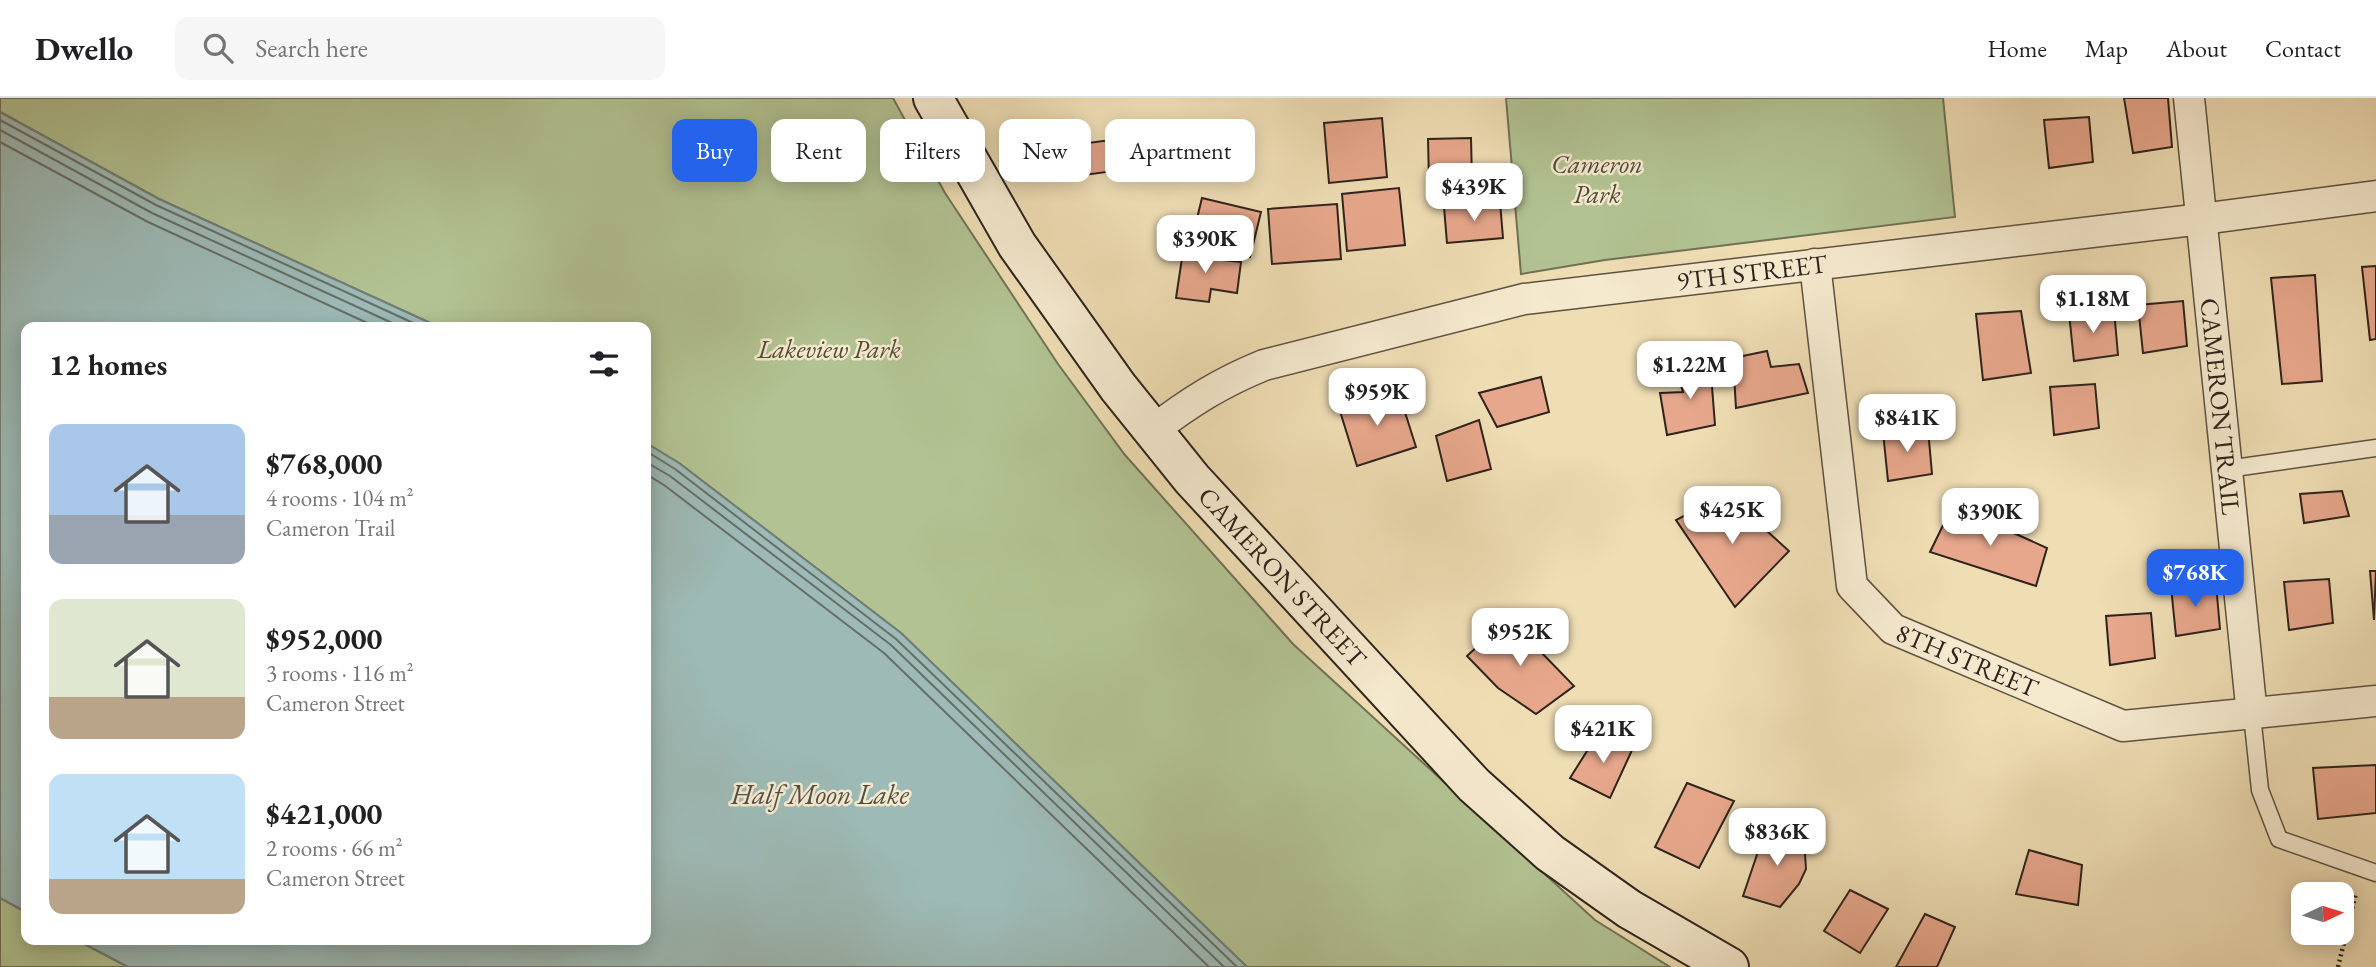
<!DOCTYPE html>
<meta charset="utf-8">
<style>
body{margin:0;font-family:"EB Garamond",serif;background:#f6f6f6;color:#202124;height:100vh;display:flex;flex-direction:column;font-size:26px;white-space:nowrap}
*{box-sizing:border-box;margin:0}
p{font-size:23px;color:#757577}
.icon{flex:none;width:38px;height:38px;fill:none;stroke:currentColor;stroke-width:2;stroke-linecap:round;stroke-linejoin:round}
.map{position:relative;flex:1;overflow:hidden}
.panel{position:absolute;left:21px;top:224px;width:630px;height:623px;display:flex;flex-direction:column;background:#fff;border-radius:14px;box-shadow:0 4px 18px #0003}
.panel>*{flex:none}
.hud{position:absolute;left:672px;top:21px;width:665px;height:63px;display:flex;gap:14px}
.needle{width:46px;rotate:86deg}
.controls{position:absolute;left:2291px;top:784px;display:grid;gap:14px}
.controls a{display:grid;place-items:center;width:63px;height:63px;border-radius:14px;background:#fff;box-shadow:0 4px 18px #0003;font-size:35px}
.price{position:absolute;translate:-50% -60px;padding:0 16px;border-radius:14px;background:#fff;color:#222;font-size:23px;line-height:46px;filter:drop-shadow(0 2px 4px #0008)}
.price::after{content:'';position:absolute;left:50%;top:42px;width:21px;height:16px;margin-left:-10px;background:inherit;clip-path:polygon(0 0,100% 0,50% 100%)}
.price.current{background:#2563eb;color:#fff}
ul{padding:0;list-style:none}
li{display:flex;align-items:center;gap:21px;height:175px;padding:0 28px}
li span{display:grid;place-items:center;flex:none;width:196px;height:140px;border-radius:14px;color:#555}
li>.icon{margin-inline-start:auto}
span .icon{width:84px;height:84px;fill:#fffc;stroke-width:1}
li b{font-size:30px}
h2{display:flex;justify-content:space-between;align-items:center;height:84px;padding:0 28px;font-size:30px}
.chip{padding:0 24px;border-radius:14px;background:#fff;box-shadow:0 4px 18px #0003;font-size:24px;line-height:63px}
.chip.current{background:#2563eb;color:#fff}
header{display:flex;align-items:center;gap:42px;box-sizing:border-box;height:98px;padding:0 35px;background:#fff;border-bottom:2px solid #e0e0e0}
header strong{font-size:33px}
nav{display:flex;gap:38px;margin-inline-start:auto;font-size:24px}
.search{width:490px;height:63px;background:#f6f6f6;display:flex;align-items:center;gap:18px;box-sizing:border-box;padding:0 24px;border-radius:14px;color:#757577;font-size:26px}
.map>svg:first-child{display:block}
.green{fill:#b2c292;stroke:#707256;stroke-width:2}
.water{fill:#9dbab6;stroke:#717e78;stroke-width:2}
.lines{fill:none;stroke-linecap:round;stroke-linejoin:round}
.shore{stroke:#666e68;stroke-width:2}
.building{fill:#e7a78c;stroke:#2e231b;stroke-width:2}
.lane-casing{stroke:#5e5241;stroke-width:19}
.street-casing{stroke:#5e5241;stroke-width:33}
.secondary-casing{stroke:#2e231b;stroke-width:42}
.path{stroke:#2e231b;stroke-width:4.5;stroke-dasharray:2 3.5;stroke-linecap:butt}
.lane{stroke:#f5e9ce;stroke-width:16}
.street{stroke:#f5e9ce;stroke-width:30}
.secondary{stroke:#f5e9ce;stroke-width:38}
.labels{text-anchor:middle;stroke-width:5;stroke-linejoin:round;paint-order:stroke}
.park-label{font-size:26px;font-style:italic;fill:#4f4b39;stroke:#f5e9ce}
.street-label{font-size:26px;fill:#2e231b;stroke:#f5e9ce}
.water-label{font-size:28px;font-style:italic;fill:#4f504a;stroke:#f5e9ce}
</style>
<header>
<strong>Dwello</strong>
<div class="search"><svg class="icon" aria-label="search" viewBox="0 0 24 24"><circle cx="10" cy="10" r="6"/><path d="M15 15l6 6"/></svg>Search here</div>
<nav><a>Home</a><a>Map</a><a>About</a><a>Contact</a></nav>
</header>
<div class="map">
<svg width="2376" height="869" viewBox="0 0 2376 869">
<rect width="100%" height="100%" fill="#efddb4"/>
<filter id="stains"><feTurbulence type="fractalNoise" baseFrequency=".00286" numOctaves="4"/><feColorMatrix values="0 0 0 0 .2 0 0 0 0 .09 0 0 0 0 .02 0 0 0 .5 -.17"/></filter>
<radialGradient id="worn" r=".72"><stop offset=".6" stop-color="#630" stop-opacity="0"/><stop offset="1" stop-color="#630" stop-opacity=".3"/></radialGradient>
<g class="green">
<path d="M0,0H893L945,95L1058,266L1125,357L1293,546L1595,822L1670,869H1247L901,535L679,365L646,345V229H439L159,101L0,14Z"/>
<path d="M1506,0H1943L1955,119L1605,162L1521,176Z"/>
<path d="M0,800L26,814V842H77L128,869H0Z"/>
</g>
<g class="water">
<path d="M0,14L159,101L439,229H26V814L0,800Z"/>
<path d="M646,345L679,365L901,535L1247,869H128L77,842H646Z"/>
</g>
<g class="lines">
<g class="shore">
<path d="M0,22L156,107L422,229"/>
<path d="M0,32L152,115L401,229"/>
<path d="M0,44L148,124L376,229"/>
<path d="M646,353L675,371L896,541L1237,869"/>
<path d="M646,364L670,378L891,547L1224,869"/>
<path d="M646,376L664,387L884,555L1209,869"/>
</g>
</g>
<g class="building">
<path d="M2124,0H2168L2172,49L2133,55Z"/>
<path d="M2089,19L2093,64L2049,70L2044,22Z"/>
<path d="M1382,20L1387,79L1329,85L1324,25Z"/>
<path d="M1140,38L1144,69L1062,80L1058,49Z"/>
<path d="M1471,40L1472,81L1429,83L1428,41Z"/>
<path d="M1399,90L1405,147L1347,153L1342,96Z"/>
<path d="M1202,100L1261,114L1250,159L1191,145Z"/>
<path d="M1500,104L1503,140L1447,145L1444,109Z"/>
<path d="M1337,106L1341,161L1272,166L1268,111Z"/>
<path d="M1184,147L1207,150L1206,160L1241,164L1237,195L1211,191L1209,204L1176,200Z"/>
<path d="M2376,168V241L2370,242L2362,169Z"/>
<path d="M2315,177L2322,283L2282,286L2271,180Z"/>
<path d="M2183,203L2187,248L2143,255L2138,207Z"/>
<path d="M2114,212L2118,257L2074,263L2069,215Z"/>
<path d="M2021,213L2031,275L1983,282L1976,216Z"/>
<path d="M1767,253L1771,269L1799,266L1808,295L1736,310L1733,260Z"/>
<path d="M1710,263L1715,327L1667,337L1660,295L1683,294L1676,270Z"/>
<path d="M1541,279L1549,314L1497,329L1479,295Z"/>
<path d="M2095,286L2099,330L2054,337L2050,289Z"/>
<path d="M1398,292L1416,349L1357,368L1339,310Z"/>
<path d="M1479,322L1491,371L1447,383L1436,338Z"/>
<path d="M1928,331L1932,376L1888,383L1883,334Z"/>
<path d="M2342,393L2349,418L2304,425L2300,396Z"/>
<path d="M1726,396L1789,453L1735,509L1676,422Z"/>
<path d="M1951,411L2016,436L2047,450L2036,488L1930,454Z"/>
<path d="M2370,473H2376L2374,522Z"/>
<path d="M2329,481L2333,525L2289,532L2284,484Z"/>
<path d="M2216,486L2220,531L2176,538L2171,489Z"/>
<path d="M2151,515L2155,560L2110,567L2106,518Z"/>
<path d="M1508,520L1574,588L1536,616L1498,590L1467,558Z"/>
<path d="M1599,634L1633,650L1610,700L1570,680Z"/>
<path d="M2376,667V715L2318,721L2313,670Z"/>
<path d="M1687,685L1734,703L1699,770L1655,749Z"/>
<path d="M1766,730L1804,740L1806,771L1799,786L1780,809L1743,798Z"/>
<path d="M2029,752L2082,767L2078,807L2016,796Z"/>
<path d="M1850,792L1888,811L1860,855L1824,833Z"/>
<path d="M1925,816L1955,829L1937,869H1896Z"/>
</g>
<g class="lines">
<defs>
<g id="lane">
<path d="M2227,371L2376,350"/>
<path d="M2252,617L2260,692L2279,741L2376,775"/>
</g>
<g id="street">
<path id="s1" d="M2189,0L2252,617"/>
<path id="s2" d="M1815,166L1852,488L1893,531L2123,628L2376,603"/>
<path id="s3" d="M1152,333C1190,304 1220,285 1264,267L1524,201L2202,121L2376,98"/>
</g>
<g id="secondary">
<path id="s4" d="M933,0L1017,147L1118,289L1192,381L1474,687L1550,755L1629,811L1729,869"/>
</g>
</defs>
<use href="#lane" class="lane-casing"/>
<use href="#street" class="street-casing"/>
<use href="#secondary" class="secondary-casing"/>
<path class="path" d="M2338,869L2356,795"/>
<use href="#lane" class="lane"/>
<use href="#street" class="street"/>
<use href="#secondary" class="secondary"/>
</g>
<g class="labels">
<g class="park-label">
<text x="1597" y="75">Cameron<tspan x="1597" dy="30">Park</tspan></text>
<text x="829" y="260">Lakeview Park</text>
</g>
<g class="street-label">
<text dy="9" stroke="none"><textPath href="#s3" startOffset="628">9TH STREET</textPath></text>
<text dy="9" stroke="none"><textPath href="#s1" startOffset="310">CAMERON TRAIL</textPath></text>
<text dy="9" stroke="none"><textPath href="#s4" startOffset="595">CAMERON STREET</textPath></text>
<text dy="9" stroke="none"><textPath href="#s2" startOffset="464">8TH STREET</textPath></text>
</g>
<g class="water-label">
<text x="820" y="706">Half Moon Lake</text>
</g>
</g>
<rect width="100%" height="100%" filter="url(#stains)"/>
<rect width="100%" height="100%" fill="url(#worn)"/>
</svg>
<div class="controls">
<a><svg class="needle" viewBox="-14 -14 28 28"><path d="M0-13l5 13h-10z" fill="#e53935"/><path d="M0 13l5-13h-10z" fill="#757577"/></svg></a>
</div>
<b class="price" style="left:1474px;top:125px">$439K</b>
<b class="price" style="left:1205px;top:177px">$390K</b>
<b class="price" style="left:2093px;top:237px">$1.18M</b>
<b class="price" style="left:1690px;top:303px">$1.22M</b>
<b class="price" style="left:1377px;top:330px">$959K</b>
<b class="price" style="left:1907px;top:356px">$841K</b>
<b class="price" style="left:1732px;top:448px">$425K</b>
<b class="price" style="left:1990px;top:450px">$390K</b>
<b class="price current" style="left:2195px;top:511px">$768K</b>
<b class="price" style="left:1520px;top:570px">$952K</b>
<b class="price" style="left:1603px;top:667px">$421K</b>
<b class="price" style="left:1777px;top:770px">$836K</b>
<div class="hud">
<a class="chip current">Buy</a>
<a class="chip">Rent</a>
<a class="chip">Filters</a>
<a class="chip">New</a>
<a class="chip">Apartment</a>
</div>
<section class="panel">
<h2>12 homes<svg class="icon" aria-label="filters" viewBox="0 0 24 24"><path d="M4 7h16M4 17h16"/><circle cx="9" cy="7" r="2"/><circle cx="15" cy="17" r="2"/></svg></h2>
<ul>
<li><span style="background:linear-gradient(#a9c7e8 65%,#9aa5b1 0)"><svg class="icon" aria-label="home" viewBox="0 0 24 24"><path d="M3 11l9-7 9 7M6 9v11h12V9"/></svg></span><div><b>$768,000</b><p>4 rooms · 104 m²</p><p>Cameron Trail</p></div></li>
<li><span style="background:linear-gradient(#dfe7d0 70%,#b9a48a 0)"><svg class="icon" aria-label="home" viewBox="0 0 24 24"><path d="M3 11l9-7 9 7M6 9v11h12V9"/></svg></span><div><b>$952,000</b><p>3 rooms · 116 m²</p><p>Cameron Street</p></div></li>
<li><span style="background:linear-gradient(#bfe0f5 75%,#b9a48a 0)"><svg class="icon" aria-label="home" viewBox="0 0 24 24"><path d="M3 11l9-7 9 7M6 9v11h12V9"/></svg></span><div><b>$421,000</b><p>2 rooms · 66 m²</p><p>Cameron Street</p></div></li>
</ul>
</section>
</div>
